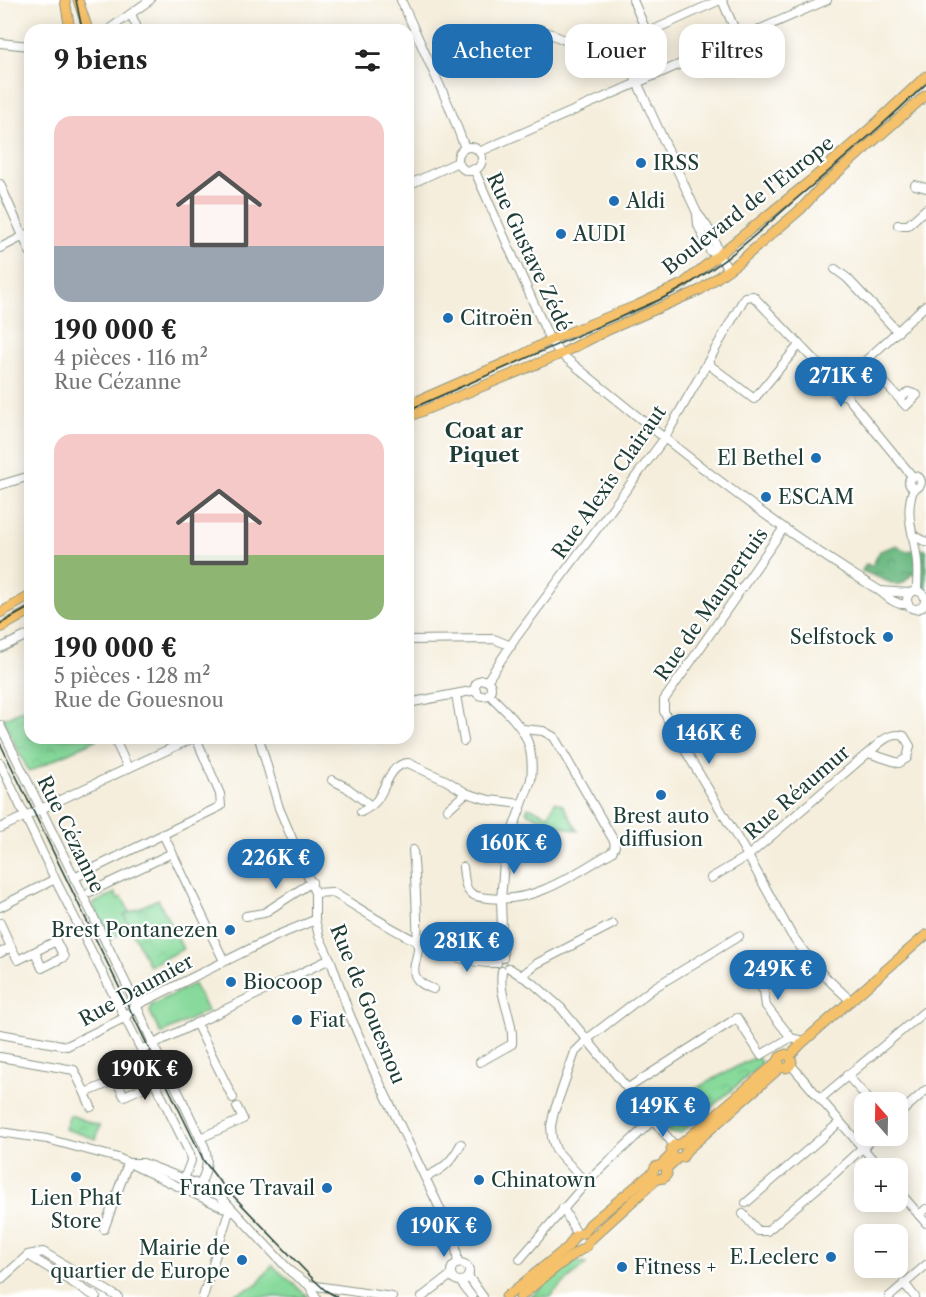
<!DOCTYPE html>
<html lang="fr">
<meta charset="utf-8">
<style>
body{margin:0;font-family:"Libre Caslon Text",serif;background:#f6f6f6;color:#222;height:100vh;display:flex;flex-direction:column;font-size:22px;white-space:nowrap}
*{box-sizing:border-box;margin:0}
p{font-size:20px;color:#767676}
.icon{flex:none;width:33px;height:33px;fill:none;stroke:currentColor;stroke-width:2;stroke-linecap:round;stroke-linejoin:round}
.map{position:relative;flex:1;overflow:hidden}
.sheet{position:absolute;left:24px;top:24px;width:390px;height:720px;display:flex;flex-direction:column;background:#fff;border-radius:18px;box-shadow:0 3px 15px #0003}
.sheet>*{flex:none}
.top-card{position:absolute;left:432px;top:24px;width:404px;height:54px;display:flex;gap:12px}
.needle{width:39px;rotate:340deg}
.tools{position:absolute;left:854px;top:1092px;display:grid;gap:12px}
.tools a{display:grid;place-items:center;width:54px;height:54px;border-radius:12px;background:#fff;box-shadow:0 3px 15px #0003;font-size:30px}
.price{position:absolute;translate:-50% -51px;padding:0 14px;border-radius:21px;background:#1f6fb2;color:#fff;font-size:20px;line-height:39px;filter:drop-shadow(0 2px 3px #0008)}
.price::after{content:'';position:absolute;left:50%;top:36px;width:18px;height:14px;margin-left:-9px;background:inherit;clip-path:polygon(0 0,100% 0,50% 100%)}
.price.selected{background:#222;color:#fff}
ul{padding:0;list-style:none}
li{display:grid;align-content:center;gap:12px;height:318px;padding:0 30px}
li span{display:grid;place-items:center;height:186px;border-radius:18px;color:#555}
li>.icon{margin-inline-start:auto}
span .icon{width:108px;height:108px;fill:#fffc;stroke-width:1}
li b{font-size:26px}
h2{display:flex;justify-content:space-between;align-items:center;height:72px;padding:0 30px;font-size:26px}
.chip{padding:0 21px;border-radius:18px;background:#fff;box-shadow:0 3px 15px #0003;font-size:21px;line-height:54px}
.chip.selected{background:#1f6fb2;color:#fff}
.map>svg:first-child{display:block}
.green{fill:#87da9b;stroke:#538c68;stroke-width:1.5}
.forest{fill:url(#forest-crowns);stroke:#467c5c;stroke-width:1.5}
.park{fill:url(#park-crowns);stroke:#538c68;stroke-width:1.5}
.lines{fill:none;stroke-linecap:round;stroke-linejoin:round}
.minor-casing{stroke:#8a9688;stroke-width:10}
.major-casing{stroke:#8a9688;stroke-width:11}
.minor{stroke:#fff;stroke-width:8}
.major{stroke:#f5c16b;stroke-width:9}
.tram{stroke:#1f3d34;stroke-width:1.5}
.poi-dot{fill:#1f6fb2;stroke:#fff;stroke-width:2}
.labels{text-anchor:middle;stroke-width:4.5;stroke-linejoin:round;paint-order:stroke}
.poi-label{font-size:20px;fill:#1f3d34;stroke:#fff;text-anchor:start}
.street-label{font-size:20px;fill:#1f3d34;stroke:#fff}
.neighbourhood-label{font-size:21px;font-weight:bold;fill:#1f3d34;stroke:#fff}
</style>
<div class="map">
<svg width="926" height="1297" viewBox="0 0 926 1297">
<defs>
<pattern id="forest-crowns" width="20" height="18" patternUnits="userSpaceOnUse" patternTransform="scale(1.5)"><rect width="20" height="18" fill="#6dba83"/><path d="M2 6a3 3 0 1 1 6 0M12 15a3 3 0 1 1 6 0" fill="none" stroke="#59986c"/></pattern>
<pattern id="park-crowns" width="20" height="18" patternUnits="userSpaceOnUse" patternTransform="scale(1.5)"><rect width="20" height="18" fill="#87da9b"/><path d="M2 6a3 3 0 1 1 6 0M12 15a3 3 0 1 1 6 0" fill="none" stroke="#74bc86"/></pattern>
</defs>
<rect width="100%" height="100%" fill="#fff"/>
<filter id="ink" filterUnits="userSpaceOnUse"><feTurbulence type="fractalNoise" baseFrequency=".0167" numOctaves="2"/><feDisplacementMap in="SourceGraphic" scale="12" xChannelSelector="R" yChannelSelector="G"/><feConvolveMatrix kernelMatrix="1 2 1 2 8 2 1 2 1" color-interpolation-filters="sRGB"/></filter>
<filter id="wash" filterUnits="userSpaceOnUse"><feTurbulence type="fractalNoise" baseFrequency=".008" numOctaves="4" result="noise"/><feDisplacementMap in="SourceGraphic" scale="24" xChannelSelector="R" yChannelSelector="G"/><feGaussianBlur stdDeviation="1.35" result="paint"/><feColorMatrix in="noise" values="0 0 0 0 0 0 0 0 0 0 0 0 0 0 0 0 0 1.4 0 .05"/><feComposite in="paint" operator="in"/></filter>
<g filter="url(#wash)">
<rect width="100%" height="100%" fill="#f5eedc"/>
<g class="green">
<path d="M555,802L563,805L578,831L557,825L549,846L556,849L546,851L536,847L547,821L526,812L528,807L549,815Z"/>
<path d="M115,893L118,899L122,897L136,926L109,939L92,904Z"/>
<path d="M194,984L207,1011L161,1034L150,1012L151,1005Z"/>
<path d="M574,1260L586,1264L554,1292L551,1297H530Z"/>
<path d="M272,1265L308,1297H228L257,1285Z"/>
</g>
<path class="forest" d="M897,545L905,551L926,549V591L921,586L914,572L903,583L896,585L862,571L866,564L872,566L880,551Z"/>
<g class="park">
<path d="M30,706V738H99L29,772L3,719Z"/>
<path d="M158,899L183,949L149,966L124,915Z"/>
<path d="M757,1056L762,1064L681,1133H670L654,1113L674,1100Z"/>
<path d="M70,1115L100,1126L96,1139L65,1129Z"/>
</g>
</g>
<g filter="url(#ink)">
<g class="lines">
<defs>
<g id="minor">
<path d="M401,0L449,106L465,148"/>
<path d="M633,0L647,33"/>
<path d="M722,0L739,39"/>
<path d="M131,14L138,30"/>
<path d="M540,29L595,54L620,45L720,0"/>
<path d="M108,30L150,0"/>
<path d="M0,43L30,46"/>
<path d="M620,45L697,213C707,225 717,239 718,255"/>
<circle cx="470" cy="159" r="12"/>
<path d="M479,152L827,0"/>
<path d="M474,169L550,340L561,354C664,439 766,522 880,591C888,598 897,606 908,604"/>
<path d="M0,184L30,252"/>
<path d="M408,185L458,162"/>
<path d="M915,185L926,188"/>
<path d="M697,214L698,225L710,251L718,255L729,270"/>
<path d="M898,225H908L926,209"/>
<path d="M0,248L30,233"/>
<path d="M835,269L847,278L898,332"/>
<path d="M866,362L906,406L917,395L908,392L900,399"/>
<path d="M707,363L754,399L799,345"/>
<circle cx="841" cy="386" r="9"/>
<path d="M847,378L926,305"/>
<path d="M845,394L912,476"/>
<circle cx="915" cy="482" r="6"/>
<path d="M0,485L30,476"/>
<path d="M914,488C903,514 915,536 917,562C918,571 917,581 917,590"/>
<path d="M783,529L664,700V711L669,723L748,856L791,934L817,969L851,1001"/>
<path d="M913,535L926,542"/>
<circle cx="916" cy="600" r="9"/>
<path d="M880,591L910,593"/>
<path d="M408,640L494,639L511,646"/>
<path d="M0,648L30,634"/>
<circle cx="483" cy="688" r="8"/>
<path d="M487,681L517,636L664,439L745,297L753,296L833,380"/>
<path d="M489,694C517,723 536,735 531,780L505,850L501,900L503,958"/>
<path d="M456,695L464,741"/>
<path d="M408,703L476,690"/>
<path d="M0,725L134,1000L158,1055L173,1081L205,1148C209,1161 206,1172 200,1185"/>
<path d="M114,738L128,768"/>
<path d="M259,738L279,808L315,893V920L319,936L332,964L349,1013L374,1071L455,1240L458,1264"/>
<path d="M0,763L55,879L154,1075L157,1087L190,1154L191,1161L184,1179"/>
<path d="M332,780L346,787L371,806"/>
<path d="M448,809L466,793"/>
<path d="M361,812C367,809 373,805 377,800C386,787 390,764 408,763L447,781L466,793L489,800L522,804"/>
<path d="M0,828L193,738"/>
<path d="M163,834L224,961"/>
<path d="M413,850C416,882 417,915 418,948C418,957 412,966 415,975C418,983 426,986 433,989"/>
<path d="M463,867C464,874 464,884 468,890C472,897 481,897 488,898C535,904 574,874 612,852L615,846L614,841L554,737L543,731L523,729"/>
<path d="M74,878L221,806L220,794L196,738"/>
<path d="M711,878L748,856L868,753L899,763L907,758L910,746L904,736C889,731 879,744 868,753"/>
<path d="M90,892L172,853"/>
<path d="M315,893L332,892C379,920 441,965 497,963"/>
<path d="M0,907L55,879"/>
<path d="M246,916L264,913L312,882"/>
<path d="M0,923L11,947L0,953"/>
<path d="M11,947L18,960L56,941L64,957L42,968L35,952"/>
<path d="M751,961V975L764,991L766,1006L789,1035L790,1038"/>
<path d="M509,968L534,984L561,1008L674,1145"/>
<path d="M521,976L536,964L613,924"/>
<path d="M196,1023L233,1098"/>
<path d="M0,1034L67,1046L124,1018L135,1006L278,935L315,920"/>
<path d="M141,1050L330,959"/>
<path d="M0,1057L74,1070L85,1093L116,1080L124,1096L156,1082"/>
<path d="M480,1062L512,1044C514,1017 498,998 502,971"/>
<path d="M791,1065L880,1168"/>
<path d="M847,1075L871,1102"/>
<path d="M628,1088L737,1018L761,1055L790,1038L804,1041"/>
<path d="M85,1093L91,1107"/>
<path d="M820,1099L924,1012L926,1014"/>
<path d="M897,1116L926,1090"/>
<path d="M0,1132L47,1139L118,1158L222,1207L230,1208"/>
<path d="M200,1138L243,1119L237,1107"/>
<path d="M128,1163H143L200,1185L221,1197L291,1272L309,1285L392,1297"/>
<path d="M425,1177C443,1170 452,1161 461,1144"/>
<path d="M586,1183L556,1150L552,1138L551,1126L554,1112L575,1052L590,1037L655,987L739,936"/>
<path d="M897,1189L926,1223"/>
<path d="M746,1203L840,1122"/>
<path d="M563,1208L577,1234"/>
<path d="M743,1214L758,1231H767L834,1174L875,1136"/>
<path d="M919,1215L926,1209"/>
<path d="M104,1229L128,1163"/>
<path d="M520,1259L586,1183L654,1119"/>
<circle cx="460" cy="1272" r="9"/>
<path d="M468,1276L483,1297"/>
<path d="M0,1280L28,1255"/>
<path d="M460,1281L472,1297"/>
<path d="M904,1283L915,1297"/>
<path d="M309,1285L316,1297"/>
<path d="M96,1297L28,1255L43,1252L118,1297"/>
<path d="M203,1297L230,1208"/>
<path d="M422,1297L451,1275"/>
<path d="M889,1297L926,1265"/>
</g>
<g id="major">
<path d="M65,0L70,30"/>
<path d="M78,0L88,30"/>
<path d="M408,405L518,357L550,340L638,305L684,283L816,176L873,126L926,76"/>
<path d="M408,417L561,354L606,331L700,290L739,262L801,209L821,187L926,95"/>
<path d="M0,613L30,596"/>
<path d="M0,628L30,611"/>
<path d="M790,1056L802,1043L926,935"/>
<path d="M506,1297L568,1247L576,1235L584,1233L590,1224L653,1172L655,1167L661,1165L672,1154L671,1149L674,1145L681,1144L775,1064"/>
<path d="M520,1297C542,1279 563,1260 587,1246L589,1241L657,1179L664,1178L667,1174L666,1169L678,1158L683,1157L686,1151L781,1067C786,1069 790,1068 792,1062L790,1056L786,1054L780,1057L778,1061L781,1067"/>
</g>
</defs>
<use href="#minor" class="minor-casing"/>
<use href="#major" class="major-casing"/>
<use href="#minor" class="minor"/>
<use href="#major" class="major"/>
<g class="tram">
<path d="M76,0L82,29L80,30H82"/>
<path d="M408,410L659,300C711,276 752,238 795,200C840,162 884,124 926,84"/>
<path d="M0,624L30,607"/>
<path d="M0,743L204,1161L219,1181L313,1279L325,1290L337,1297"/>
</g>
</g>
</g>
<g class="poi-dot">
<circle cx="641" cy="163" r="6"/>
<circle cx="614" cy="201" r="6"/>
<circle cx="561" cy="234" r="6"/>
<circle cx="448" cy="318" r="6"/>
<circle cx="816" cy="458" r="6"/>
<circle cx="766" cy="497" r="6"/>
<circle cx="888" cy="637" r="6"/>
<circle cx="661" cy="795" r="6"/>
<circle cx="230" cy="930" r="6"/>
<circle cx="231" cy="982" r="6"/>
<circle cx="297" cy="1020" r="6"/>
<circle cx="76" cy="1177" r="6"/>
<circle cx="479" cy="1180" r="6"/>
<circle cx="327" cy="1188" r="6"/>
<circle cx="831" cy="1257" r="6"/>
<circle cx="242" cy="1260" r="6"/>
<circle cx="622" cy="1267" r="6"/>
</g>
<g class="labels">
<g class="poi-label">
<text x="653" y="170">IRSS</text>
<text x="626" y="208">Aldi</text>
<text x="573" y="241">AUDI</text>
<text x="460" y="325">Citroën</text>
<text x="804" y="465" text-anchor="end">El Bethel</text>
<text x="778" y="504">ESCAM</text>
<text x="876" y="644" text-anchor="end">Selfstock</text>
<text x="661" y="823" text-anchor="middle">Brest auto<tspan x="661" dy="23">diffusion</tspan></text>
<text x="218" y="937" text-anchor="end">Brest Pontanezen</text>
<text x="243" y="989">Biocoop</text>
<text x="309" y="1027">Fiat</text>
<text x="491" y="1187">Chinatown</text>
<text x="315" y="1195" text-anchor="end">France Travail</text>
<text x="76" y="1205" text-anchor="middle">Lien Phat<tspan x="76" dy="23">Store</tspan></text>
<text x="230" y="1255" text-anchor="end">Mairie de<tspan x="230" dy="23">quartier de Europe</tspan></text>
<text x="819" y="1264" text-anchor="end">E.Leclerc</text>
<text x="634" y="1274">Fitness +</text>
</g>
<g class="street-label">
<text transform="translate(748 205) rotate(-38)" y="7">Boulevard de l'Europe</text>
<text transform="translate(529 252) rotate(65)" y="7">Rue Gustave Zédé</text>
<text transform="translate(609 482) rotate(-55)" y="7">Rue Alexis Clairaut</text>
<text transform="translate(711 604) rotate(-55)" y="7">Rue de Maupertuis</text>
<text transform="translate(797 792) rotate(-41)" y="7">Rue Réaumur</text>
<text transform="translate(71 834) rotate(64)" y="7">Rue Cézanne</text>
<text transform="translate(136 990) rotate(-29)" y="7">Rue Daumier</text>
<text transform="translate(368 1004) rotate(68)" y="7">Rue de Gouesnou</text>
</g>
<g class="neighbourhood-label">
<text x="484" y="438">Coat ar<tspan x="484" dy="24">Piquet</tspan></text>
</g>
</g>
</svg>
<div class="tools">
<a><svg class="needle" viewBox="-14 -14 28 28"><path d="M0-13l5 13h-10z" fill="#e53935"/><path d="M0 13l5-13h-10z" fill="#767676"/></svg></a>
<a>+</a>
<a>−</a>
</div>
<b class="price" style="left:841px;top:408px">271K €</b>
<b class="price" style="left:709px;top:765px">146K €</b>
<b class="price" style="left:514px;top:875px">160K €</b>
<b class="price" style="left:276px;top:890px">226K €</b>
<b class="price" style="left:467px;top:973px">281K €</b>
<b class="price" style="left:778px;top:1001px">249K €</b>
<b class="price selected" style="left:145px;top:1101px">190K €</b>
<b class="price" style="left:663px;top:1138px">149K €</b>
<b class="price" style="left:444px;top:1258px">190K €</b>
<div class="top-card">
<a class="chip selected">Acheter</a>
<a class="chip">Louer</a>
<a class="chip">Filtres</a>
</div>
<section class="sheet">
<h2>9 biens<svg class="icon" aria-label="filters" viewBox="0 0 24 24"><path d="M4 7h16M4 17h16"/><circle cx="9" cy="7" r="2"/><circle cx="15" cy="17" r="2"/></svg></h2>
<ul>
<li><span style="background:linear-gradient(#f6c9c9 70%,#9aa5b1 0)"><svg class="icon" aria-label="home" viewBox="0 0 24 24"><path d="M3 11l9-7 9 7M6 9v11h12V9"/></svg></span><div><b>190 000 €</b><p>4 pièces · 116 m²</p><p>Rue Cézanne</p></div></li>
<li><span style="background:linear-gradient(#f6c9c9 65%,#8fb573 0)"><svg class="icon" aria-label="home" viewBox="0 0 24 24"><path d="M3 11l9-7 9 7M6 9v11h12V9"/></svg></span><div><b>190 000 €</b><p>5 pièces · 128 m²</p><p>Rue de Gouesnou</p></div></li>
</ul>
</section>
</div>
